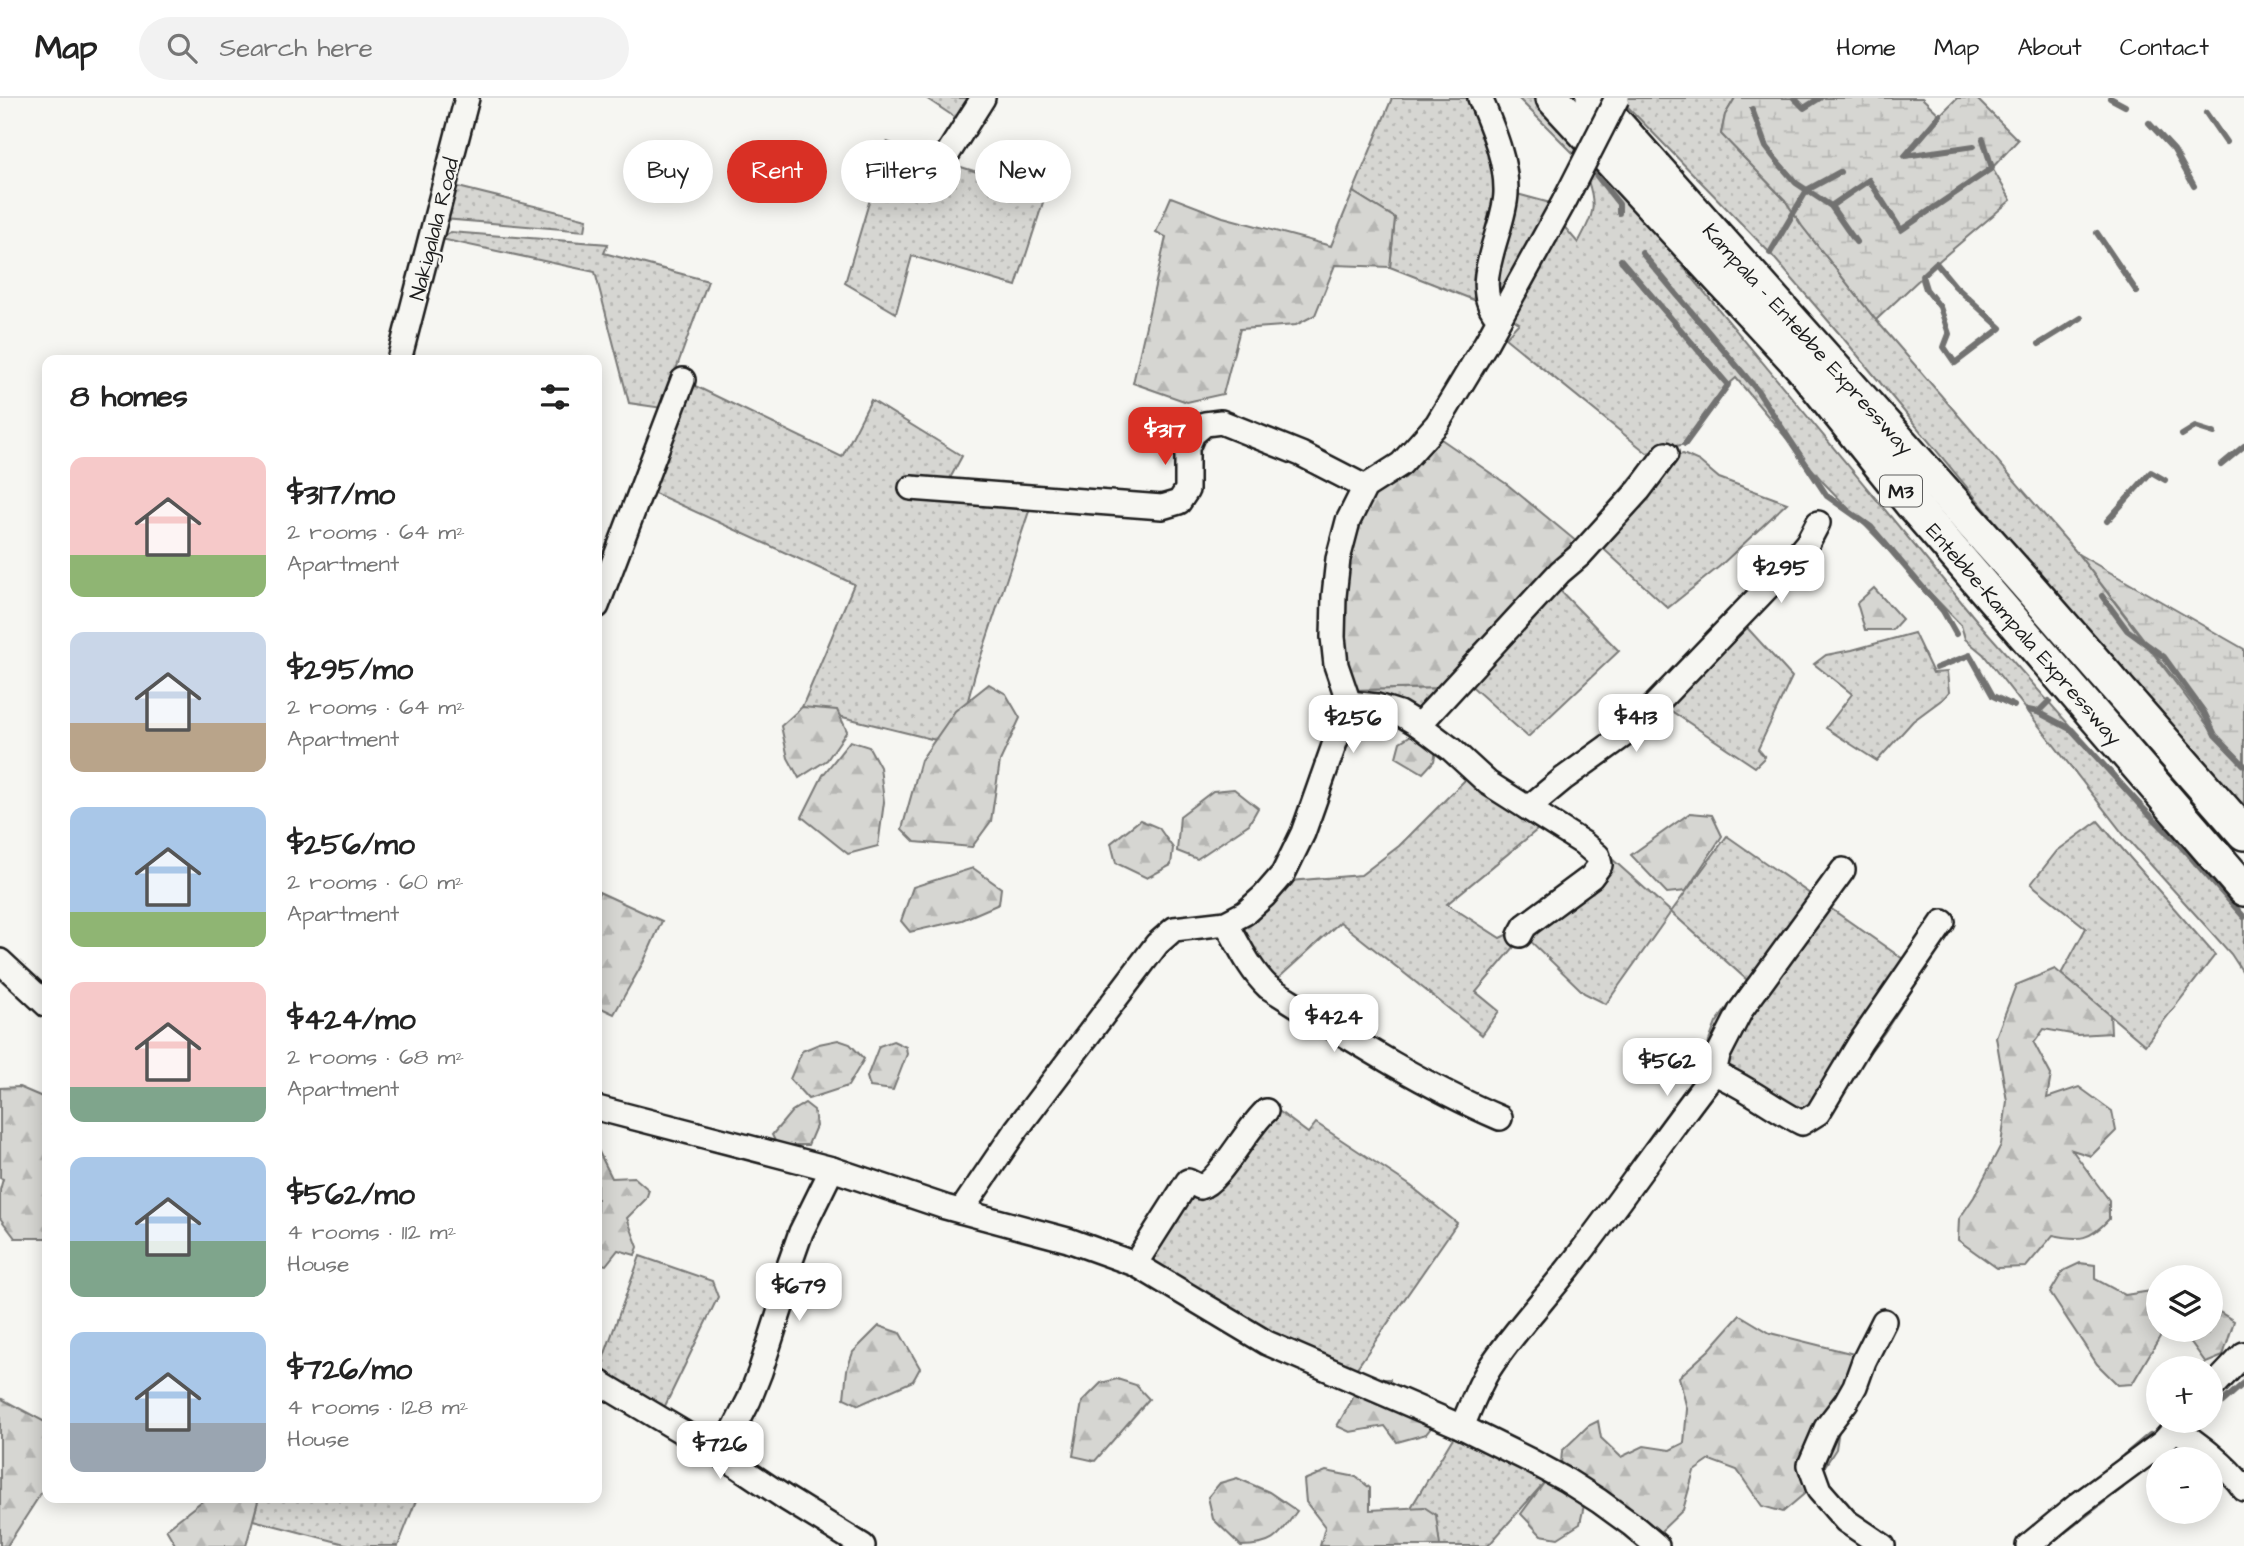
<!DOCTYPE html>
<meta charset="utf-8">
<style>
body{margin:0;font-family:"Architects Daughter",sans-serif;background:#f2f2f2;color:#222;height:100vh;display:flex;flex-direction:column;font-size:26px;white-space:nowrap}
*{box-sizing:border-box;margin:0}
p{font-size:23px;color:#767676}
.icon{flex:none;width:38px;height:38px;fill:none;stroke:currentColor;stroke-width:2;stroke-linecap:round;stroke-linejoin:round}
.map{position:relative;flex:1;overflow:hidden}
.side{position:absolute;left:42px;top:257px;width:560px;height:1148px;display:flex;flex-direction:column;background:#fff;border-radius:14px;box-shadow:0 4px 18px #0003}
.side>*{flex:none}
.hud{position:absolute;left:623px;top:42px;width:665px;height:63px;display:flex;gap:14px}
.tools{position:absolute;left:2146px;top:1167px;display:grid;gap:14px}
.tools a{display:grid;place-items:center;width:77px;height:77px;border-radius:50%;background:#fff;box-shadow:0 4px 18px #0003;font-size:35px}
.price{position:absolute;translate:-50% -60px;padding:0 16px;border-radius:14px;background:#fff;color:#222;font-size:23px;line-height:46px;filter:drop-shadow(0 2px 4px #0008)}
.price::after{content:'';position:absolute;left:50%;top:42px;width:21px;height:16px;margin-left:-10px;background:inherit;clip-path:polygon(0 0,100% 0,50% 100%)}
.price.current{background:#d93025;color:#fff}
ul{padding:0;list-style:none}
li{display:flex;align-items:center;gap:21px;height:175px;padding:0 28px}
li span{display:grid;place-items:center;flex:none;width:196px;height:140px;border-radius:14px;color:#555}
li>.icon{margin-inline-start:auto}
span .icon{width:84px;height:84px;fill:#fffc;stroke-width:1}
li b{font-size:30px}
h2{display:flex;justify-content:space-between;align-items:center;height:84px;padding:0 28px;font-size:30px}
.tag{padding:0 24px;border-radius:32px;background:#fff;box-shadow:0 4px 18px #0003;font-size:24px;line-height:63px}
.tag.current{background:#d93025;color:#fff}
header{display:flex;align-items:center;gap:42px;box-sizing:border-box;height:98px;padding:0 35px;background:#fff;border-bottom:2px solid #e0e0e0}
header strong{font-size:33px}
nav{display:flex;gap:38px;margin-inline-start:auto;font-size:24px}
.search{width:490px;height:63px;background:#f2f2f2;display:flex;align-items:center;gap:18px;box-sizing:border-box;padding:0 24px;border-radius:38px;color:#767676;font-size:26px}
.map>svg:first-child{display:block}
.grass{fill:url(#grass-dots);stroke:#797977;stroke-width:2}
.forest{fill:url(#forest-firs);stroke:#797977;stroke-width:2}
.wetland{fill:url(#wetland-marsh);stroke:#797977;stroke-width:2}
.lines{fill:none;stroke-linecap:round;stroke-linejoin:round}
.stream{stroke:#727271;stroke-width:6}
.minor-casing{stroke:#1c1c1c;stroke-width:28}
.highway-casing{stroke:#1c1c1c;stroke-width:38}
.minor{stroke:#f6f6f2;stroke-width:23}
.highway{stroke:#f6f6f2;stroke-width:33}
.minor-bridge-casing{stroke:#1c1c1c;stroke-width:28;stroke-linecap:butt}
.minor-bridge{stroke:#f6f6f2;stroke-width:23}
.labels{text-anchor:middle;stroke-width:5;stroke-linejoin:round;paint-order:stroke}
.shield{fill:#f6f6f2;stroke:#5d5d5c;stroke-width:2}
.shield-label{font-size:19px;font-weight:bold;fill:#1c1c1c}
.street-label{font-size:21px;fill:#1c1c1c;stroke:#f6f6f2}
</style>
<header>
<strong>Map</strong>
<div class="search"><svg class="icon" aria-label="search" viewBox="0 0 24 24"><circle cx="10" cy="10" r="6"/><path d="M15 15l6 6"/></svg>Search here</div>
<nav><a>Home</a><a>Map</a><a>About</a><a>Contact</a></nav>
</header>
<div class="map">
<svg width="2244" height="1448" viewBox="0 0 2244 1448">
<defs>
<pattern id="grass-dots" width="8" height="8" patternUnits="userSpaceOnUse" patternTransform="scale(1.75)"><rect width="8" height="8" fill="#d6d6d2"/><path d="M2 2h.1M6 6h.1" fill="none" stroke="#b7b7b4" stroke-width="1.8" stroke-linecap="round"/></pattern>
<pattern id="forest-firs" width="22" height="20" patternUnits="userSpaceOnUse" patternTransform="scale(1.75)"><rect width="22" height="20" fill="#d6d6d2"/><path d="M5 1l3.5 6h-7zM16 11l3.5 6h-7z" fill="#b7b7b4"/></pattern>
<pattern id="wetland-marsh" width="20" height="14" patternUnits="userSpaceOnUse" patternTransform="scale(1.75)"><rect width="20" height="14" fill="#d6d6d2"/><path d="M1 5h8M5 5V1M11 12h8M15 12V8" fill="none" stroke="#b7b7b4"/></pattern>
</defs>
<rect width="100%" height="100%" fill="#f6f6f2"/>
<filter id="ink" filterUnits="userSpaceOnUse"><feTurbulence type="fractalNoise" baseFrequency=".0143" numOctaves="2"/><feDisplacementMap in="SourceGraphic" scale="14" xChannelSelector="R" yChannelSelector="G"/><feConvolveMatrix kernelMatrix="1 2 1 2 8 2 1 2 1" color-interpolation-filters="sRGB"/></filter>
<g filter="url(#ink)">
<g class="grass">
<path d="M926,0H972L956,20Z"/>
<path d="M1392,0H1470L1492,57L1497,100L1480,163L1474,202L1390,169L1395,120L1353,94Z"/>
<path d="M1518,0H1539L1582,52L1577,59Z"/>
<path d="M1628,0H1735L1725,17L1721,36L1785,102L1802,128L1876,222L2078,456L2215,637L2244,667V708L2023,457L1849,247L1770,155L1625,6Z"/>
<path d="M887,44C939,63 992,79 1046,95L1016,188L912,158L896,215L845,185Z"/>
<path d="M1598,66L1978,524L2140,707L2179,746L2244,819V876L2231,856L2124,737L1983,556L1965,541L1961,527L1823,384L1736,280L1728,287L1685,346L1647,355L1505,240L1519,225L1511,220L1562,126L1578,145C1591,120 1598,112 1588,83Z"/>
<path d="M454,88L587,121L585,133L444,121Z"/>
<path d="M1517,96L1550,105L1495,203L1492,178Z"/>
<path d="M450,134L608,146L604,155L708,183L662,310L629,305L595,174L441,141Z"/>
<path d="M689,285L842,359L871,302L962,358L940,399L1030,410L975,576L956,647L802,609L854,486L650,393Z"/>
<path d="M1683,356L1699,363L1719,380L1787,405L1720,468L1668,510L1585,434L1643,366Z"/>
<path d="M1546,478L1619,553L1528,639L1457,575Z"/>
<path d="M1741,523L1792,579L1758,651L1765,659L1755,669L1661,606Z"/>
<path d="M1914,535L1933,575L1947,574L1949,594L1944,600L1913,623L1877,663L1826,630L1852,596L1814,566L1826,557L1852,552Z"/>
<path d="M1440,590L1419,620L1354,599L1350,592Z"/>
<path d="M1469,678L1543,727L1447,806L1500,840L1506,837L1515,848L1476,894L1499,913L1482,937L1340,824L1271,887L1238,832L1290,783L1361,777L1399,748Z"/>
<path d="M2098,723L2215,857L2145,947L2061,876L2086,830L2031,786L2057,753Z"/>
<path d="M1727,738L1923,875L1884,935L1817,1026L1702,981L1709,943L1716,925L1747,882L1671,814Z"/>
<path d="M1611,760L1671,814L1606,906L1584,895L1522,835L1594,785Z"/>
<path d="M1276,1011L1308,1035L1316,1025L1411,1088L1457,1125L1354,1274L1243,1223L1143,1160L1189,1088L1210,1099L1259,1024Z"/>
<path d="M640,1158L712,1183L718,1199L662,1314L598,1275Z"/>
<path d="M1457,1333L1550,1378L1488,1448H1401L1392,1441Z"/>
<path d="M256,1400H417L398,1448H353L253,1422L258,1403Z"/>
</g>
<g class="forest">
<path d="M1353,94L1395,120L1390,169L1335,167L1315,217L1296,227L1240,231L1223,296L1187,304L1133,285L1166,139L1156,134L1171,99L1223,119L1331,148Z"/>
<path d="M1441,341L1508,387L1577,444L1440,590L1350,592L1339,532L1347,457L1365,404L1385,388L1405,380Z"/>
<path d="M1874,490L1902,521L1892,532H1865L1857,505Z"/>
<path d="M989,586L1006,596L1020,620L1000,663L991,723L972,749L915,744L902,731L921,662L955,613Z"/>
<path d="M802,609L837,612L847,633L827,662L799,680L788,660L781,628Z"/>
<path d="M1418,633L1437,648L1434,663L1423,675L1396,659L1400,644Z"/>
<path d="M850,643L869,649L880,669L884,704L878,748L848,756L802,719L823,677Z"/>
<path d="M1234,691L1258,710L1249,726L1197,761L1177,753L1180,718L1213,693Z"/>
<path d="M1690,715L1712,717L1722,738L1686,793L1667,795L1631,757Z"/>
<path d="M1140,722L1159,730L1173,750L1171,767L1147,780L1116,765L1111,745Z"/>
<path d="M973,770L1001,790L999,806L962,822L910,834L901,823L913,789Z"/>
<path d="M599,794L662,823L644,863L614,916L597,908V800Z"/>
<path d="M2055,871L2110,917L2111,935L2077,937L2044,931L2034,945L2051,977L2047,1000L2079,989L2112,1013L2116,1033L2091,1058L2072,1052L2109,1102V1121C2090,1142 2080,1143 2053,1137L2026,1169L1997,1170L1958,1142L1959,1121L1974,1099L2001,1047L2007,1003L1996,939L2016,887Z"/>
<path d="M838,942L850,946L864,961L848,988L808,1001L790,981L802,953L819,946Z"/>
<path d="M893,943L906,949L907,956L893,992L870,989L867,979L879,948Z"/>
<path d="M19,989L47,1001V1140H15L0,1120V1092L3,1081L0,1080V990Z"/>
<path d="M805,1005L814,1012L816,1028L808,1047H777L772,1037L792,1013Z"/>
<path d="M597,1050L612,1080L634,1079L649,1092L646,1101L627,1120L638,1149L635,1157L618,1152L606,1167L597,1165Z"/>
<path d="M2080,1165L2095,1167V1181L2125,1197L2158,1192V1232H2164L2132,1286L2118,1287L2097,1266L2050,1195L2063,1173Z"/>
<path d="M2210,1208L2234,1223L2223,1258L2206,1265L2182,1232H2210Z"/>
<path d="M1740,1217L1770,1235L1858,1257L1844,1299L1836,1351L1810,1391L1783,1414L1762,1408L1737,1372L1710,1362L1694,1373L1683,1412L1659,1435L1561,1366L1562,1353L1588,1328L1598,1323L1601,1340L1621,1359L1644,1348L1670,1352L1684,1345L1687,1311L1679,1279L1709,1252Z"/>
<path d="M879,1228L900,1235L920,1270L913,1283L859,1307L844,1300L847,1272L853,1254Z"/>
<path d="M1117,1281L1136,1287L1149,1301L1095,1363L1073,1358L1082,1304L1101,1285Z"/>
<path d="M1360,1281H1390V1302L1438,1321L1426,1336L1397,1344L1385,1328L1350,1334L1337,1328L1352,1302Z"/>
<path d="M0,1300L47,1325V1386L7,1448H0Z"/>
<path d="M1326,1373L1356,1379L1370,1390V1412L1424,1409L1436,1417L1440,1448H1320L1325,1429L1306,1404L1304,1382Z"/>
<path d="M1237,1380L1269,1394L1297,1413C1278,1439 1274,1448 1241,1448L1213,1421L1208,1399L1220,1385Z"/>
<path d="M1547,1381L1586,1398L1580,1426L1558,1440L1541,1437L1521,1416Z"/>
<path d="M206,1400H256L258,1403L246,1448H176L166,1431Z"/>
</g>
<g class="wetland">
<path d="M1735,0H1922L1940,17L1957,0H1976L2018,42L1992,70L2011,102L1940,162L1876,222L1802,128L1785,102L1721,36L1725,17Z"/>
<path d="M2078,456L2244,551V667L2215,637L2211,628Z"/>
</g>
<g class="lines">
<g class="stream">
<path d="M1794,0L1804,10L1820,0"/>
<path d="M2110,0L2125,8"/>
<path d="M1752,11L1766,49L1776,62L1796,85L1831,108L1856,144"/>
<path d="M2206,15L2226,44"/>
<path d="M1940,17L1905,58L1974,48"/>
<path d="M2149,25L2174,52L2194,88"/>
<path d="M1596,77L1619,106V115"/>
<path d="M1831,108L1869,82L1901,132L1992,70L1983,41"/>
<path d="M2097,135L2137,194"/>
<path d="M1642,155L1757,292L1827,398L1871,429L1943,513L1956,536"/>
<path d="M1770,155L1807,92L1840,74"/>
<path d="M1621,162L1728,287L1685,346"/>
<path d="M1936,165L1955,188L2001,230L1955,265L1944,249L1949,236L1940,209L1926,191L1922,178Z"/>
<path d="M2039,246L2081,220"/>
<path d="M2182,337L2195,329L2214,335"/>
<path d="M2221,367L2244,348"/>
<path d="M2107,423L2151,374L2165,382"/>
<path d="M2102,498L2127,532L2164,559L2204,614L2215,637L2244,667"/>
<path d="M1936,570L1970,557L1993,598L2014,608"/>
<path d="M2028,612L2038,614L2072,632L2140,707L2179,746L2244,819"/>
<path d="M2038,614L2049,603"/>
<path d="M2210,1315L2244,1285"/>
<path d="M2164,1324L2166,1323"/>
<path d="M2188,1334L2201,1323"/>
<path d="M2125,1358L2150,1337"/>
<path d="M2055,1440L2121,1389"/>
</g>
<defs>
<g id="minor">
<path d="M1480,0C1492,29 1507,63 1506,95C1505,133 1467,189 1499,220"/>
<path d="M945,60L983,0"/>
<path d="M399,262L467,0"/>
<path d="M911,390L1162,409L1179,404L1187,392V350L1193,336L1205,326L1221,324L1301,356L1365,389"/>
<path d="M597,508L683,282"/>
<path d="M1349,605L1377,608L1399,615L1419,627L1451,651L1488,685L1583,745L1598,758L1600,767L1591,779L1525,828L1520,837"/>
<path d="M1419,627L1560,474L1580,457L1639,392L1666,356"/>
<path d="M1528,710L1563,681L1631,632L1790,466L1808,444L1818,425"/>
<path d="M1226,825C1239,847 1249,871 1268,889C1343,936 1418,985 1500,1020"/>
<path d="M0,863L47,907"/>
<path d="M1714,975L1718,957L1741,912L1843,772"/>
<path d="M597,1010L832,1071L945,1109L1068,1142L1135,1166L1267,1245L1462,1329L1529,1362L1566,1382L1599,1403L1632,1427L1657,1448"/>
<path d="M961,1113L1016,1032L1157,846L1174,831L1226,825L1245,815L1264,798L1283,776L1303,735L1349,605L1336,567L1333,539L1334,498L1338,461L1348,423L1365,389L1401,366L1437,326L1486,245L1565,102"/>
<path d="M1135,1166L1188,1083L1200,1089C1219,1085 1247,1029 1266,1013"/>
<path d="M597,1283L721,1357L787,1401L863,1448"/>
<path d="M2210,1292L2244,1256"/>
<path d="M1462,1329C1470,1309 1478,1289 1489,1271C1515,1231 1549,1197 1578,1158C1624,1098 1667,1035 1714,975C1746,988 1772,1010 1802,1025L1818,1015L1860,945L1943,824"/>
<path d="M2175,1330C2199,1347 2227,1367 2244,1391"/>
<path d="M721,1357L749,1302L760,1274L781,1209L789,1168L801,1134L832,1071"/>
<path d="M1883,1448L1846,1423L1819,1392L1810,1367L1826,1330L1846,1304L1855,1288L1864,1263L1884,1223"/>
<path d="M2028,1448L2079,1406L2163,1344L2182,1323"/>
</g>
<g id="highway">
<path d="M1553,0L1801,268L1911,405L2244,791"/>
<path d="M1593,0L2021,480L2244,735"/>
</g>
</defs>
<use href="#minor" class="minor-casing"/>
<use href="#highway" class="highway-casing"/>
<use href="#minor" class="minor"/>
<use href="#highway" class="highway"/>
<defs>
<path id="minor-bridge" d="M1565,102L1617,0"/>
</defs>
<use href="#minor-bridge" class="minor-bridge-casing"/>
<use href="#minor-bridge" class="minor-bridge"/>
</g>
</g>
<g class="labels">
<rect class="shield" x="1880" y="377.5" width="42" height="31" rx="5"/>
<g class="shield-label">
<text x="1901" y="400">M3</text>
</g>
<g class="street-label">
<text transform="translate(434 131) rotate(-76)" y="7">Nakigalala Road</text>
<text transform="translate(1808 241) rotate(48)" y="7">Kampala - Entebbe Expressway</text>
<text transform="translate(2024 536) rotate(49)" y="7">Entebbe-Kampala Expressway</text>
</g>
</g>
</svg>
<div class="tools">
<a><svg class="icon" aria-label="layers" viewBox="0 0 24 24"><path d="M12 4l9 5-9 5-9-5zM3 14l9 5 9-5"/></svg></a>
<a>+</a>
<a>−</a>
</div>
<b class="price current" style="left:1165px;top:369px">$317</b>
<b class="price" style="left:1781px;top:507px">$295</b>
<b class="price" style="left:1636px;top:656px">$413</b>
<b class="price" style="left:1353px;top:657px">$256</b>
<b class="price" style="left:1334px;top:956px">$424</b>
<b class="price" style="left:1667px;top:1000px">$562</b>
<b class="price" style="left:799px;top:1225px">$679</b>
<b class="price" style="left:720px;top:1383px">$726</b>
<div class="hud">
<a class="tag">Buy</a>
<a class="tag current">Rent</a>
<a class="tag">Filters</a>
<a class="tag">New</a>
</div>
<section class="side">
<h2>8 homes<svg class="icon" aria-label="filters" viewBox="0 0 24 24"><path d="M4 7h16M4 17h16"/><circle cx="9" cy="7" r="2"/><circle cx="15" cy="17" r="2"/></svg></h2>
<ul>
<li><span style="background:linear-gradient(#f6c9c9 70%,#8fb573 0)"><svg class="icon" aria-label="home" viewBox="0 0 24 24"><path d="M3 11l9-7 9 7M6 9v11h12V9"/></svg></span><div><b>$317/mo</b><p>2 rooms · 64 m²</p><p>Apartment</p></div></li>
<li><span style="background:linear-gradient(#c9d6e8 65%,#b9a48a 0)"><svg class="icon" aria-label="home" viewBox="0 0 24 24"><path d="M3 11l9-7 9 7M6 9v11h12V9"/></svg></span><div><b>$295/mo</b><p>2 rooms · 64 m²</p><p>Apartment</p></div></li>
<li><span style="background:linear-gradient(#a9c7e8 75%,#8fb573 0)"><svg class="icon" aria-label="home" viewBox="0 0 24 24"><path d="M3 11l9-7 9 7M6 9v11h12V9"/></svg></span><div><b>$256/mo</b><p>2 rooms · 60 m²</p><p>Apartment</p></div></li>
<li><span style="background:linear-gradient(#f6c9c9 75%,#7fa58c 0)"><svg class="icon" aria-label="home" viewBox="0 0 24 24"><path d="M3 11l9-7 9 7M6 9v11h12V9"/></svg></span><div><b>$424/mo</b><p>2 rooms · 68 m²</p><p>Apartment</p></div></li>
<li><span style="background:linear-gradient(#a9c7e8 60%,#7fa58c 0)"><svg class="icon" aria-label="home" viewBox="0 0 24 24"><path d="M3 11l9-7 9 7M6 9v11h12V9"/></svg></span><div><b>$562/mo</b><p>4 rooms · 112 m²</p><p>House</p></div></li>
<li><span style="background:linear-gradient(#a9c7e8 65%,#9aa5b1 0)"><svg class="icon" aria-label="home" viewBox="0 0 24 24"><path d="M3 11l9-7 9 7M6 9v11h12V9"/></svg></span><div><b>$726/mo</b><p>4 rooms · 128 m²</p><p>House</p></div></li>
</ul>
</section>
</div>
